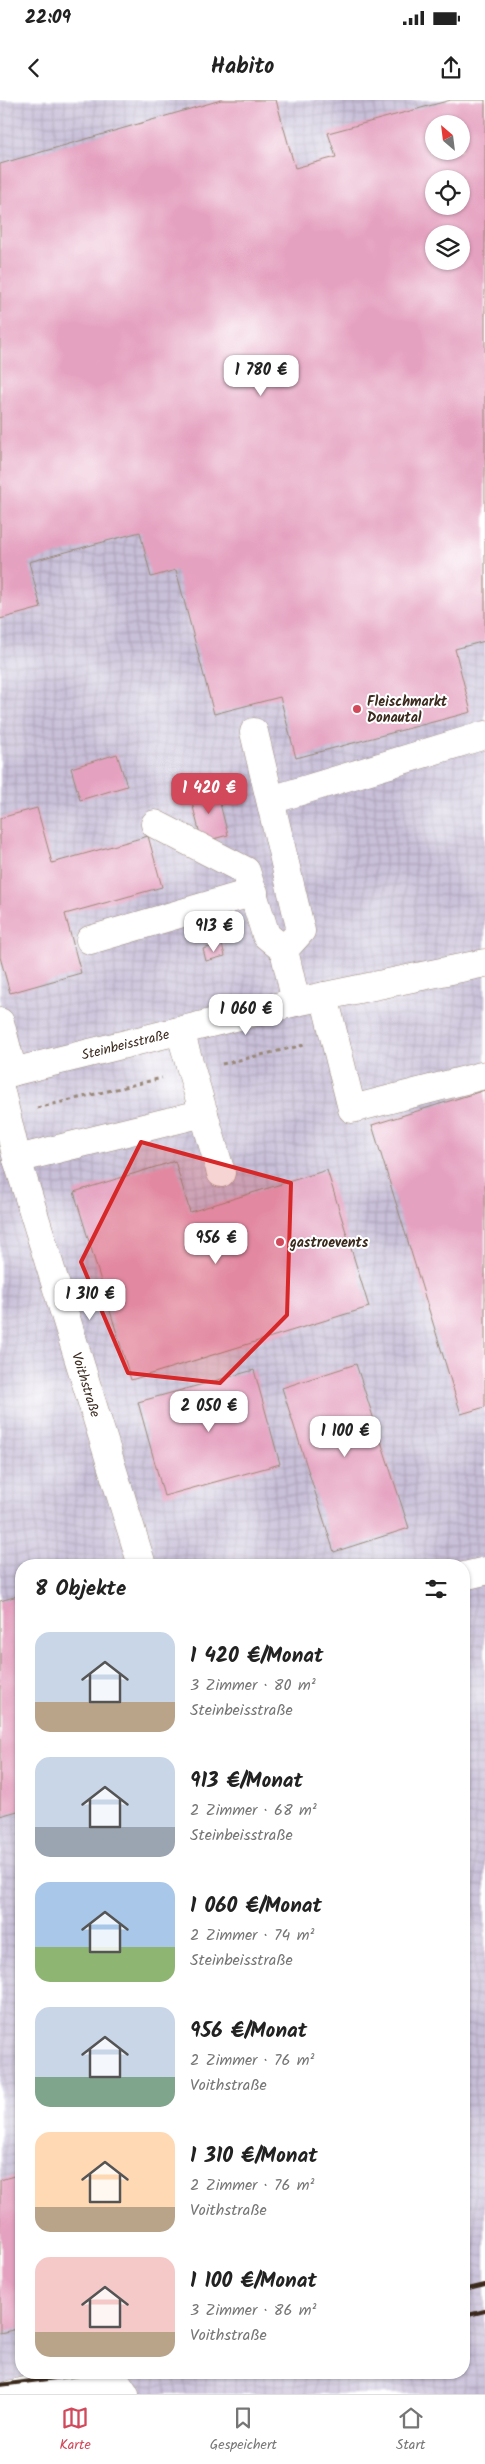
<!DOCTYPE html>
<html lang="de">
<meta charset="utf-8">
<style>
body{margin:0;font-family:Kalam,sans-serif;background:#f6f6f6;color:#222;height:100vh;display:flex;flex-direction:column;font-size:19px;white-space:nowrap}
*{box-sizing:border-box;margin:0}
p{font-size:16px;color:#767676}
.icon{flex:none;width:28px;height:28px;fill:none;stroke:currentColor;stroke-width:2;stroke-linecap:round;stroke-linejoin:round}
.map{position:relative;flex:1;overflow:hidden}
.drawer{position:absolute;left:15px;top:1459px;width:455px;height:820px;display:flex;flex-direction:column;background:#fff;border-radius:20px;box-shadow:0 1px 4px #0004}
.drawer>*{flex:none}
.needle{width:32px;rotate:332deg}
.tools{position:absolute;left:425px;top:15px;display:grid;gap:10px}
.tools a{display:grid;place-items:center;width:45px;height:45px;border-radius:50%;background:#fff;box-shadow:0 1px 4px #0004;font-size:25px}
.price{position:absolute;translate:-50% -42px;padding:0 11px;border-radius:10px;background:#fff;color:#222;font-size:16px;line-height:32px;filter:drop-shadow(0 1px 2px #0008)}
.price::after{content:'';position:absolute;left:50%;top:30px;width:15px;height:11px;margin-left:-8px;background:inherit;clip-path:polygon(0 0,100% 0,50% 100%)}
.price.active{background:#d1495b;color:#fff}
ul{padding:0;list-style:none}
li{display:flex;align-items:center;gap:15px;height:125px;padding:0 20px}
li span{display:grid;place-items:center;flex:none;width:140px;height:100px;border-radius:15px;color:#555}
li>.icon{margin-inline-start:auto}
span .icon{width:60px;height:60px;fill:#fffc;stroke-width:1}
li b{font-size:21px}
h2{display:flex;justify-content:space-between;align-items:center;height:60px;padding:0 20px;font-size:21px}
.status{display:flex;justify-content:space-between;align-items:center;height:35px;padding:0 25px;background:#fff;direction:ltr}
.status svg{height:14px;fill:currentColor}
header{display:flex;justify-content:space-between;align-items:center;height:65px;padding:0 20px;background:#fff;font-size:22px;font-weight:800}
.dock{display:flex;justify-content:space-around;align-items:center;height:70px;border-top:1px solid #e0e0e0;background:#fff;font-size:14px;color:#767676}
.dock a{display:grid;justify-items:center;gap:2px}
.dock .active{color:#d1495b}
.map>svg:first-child{display:block}
.industrial{fill:url(#industrial-grid);fill-rule:evenodd}
.building{fill:#e5a1c0;fill-rule:evenodd}
.lines{fill:none;stroke-linecap:round;stroke-linejoin:round}
.minor-casing{stroke:#9a897a;stroke-width:29}
.path{stroke:#9a897a;stroke-width:3;stroke-dasharray:4 4;stroke-linecap:butt}
.minor{stroke:#fff;stroke-width:28}
.rail{stroke:#3b2a1e;stroke-width:4}
.marked{fill:#d62828;fill-opacity:0.2;stroke:#d62828;stroke-width:4;stroke-linejoin:round}
.poi-dot{fill:#d1495b;stroke:#fff;stroke-width:2}
.labels{text-anchor:middle;stroke-width:4;stroke-linejoin:round;paint-order:stroke}
.poi-label{font-size:14px;font-weight:bold;fill:#3b2a1e;stroke:#fff;text-anchor:start}
.street-label{font-size:14px;fill:#3b2a1e;stroke:#fff}
</style>
<div class="status"><b>22:09</b><svg viewBox="0 0 49 12"><path d="M0 12V9h3v3zM5 12V6h3v6zM10 12V3h3v9zM15 12V0h3v12zM26 1h20v11H26zM47 4h2v5h-2z"/></svg></div>
<header><svg class="icon" aria-label="back" viewBox="0 0 24 24"><path d="M15 5l-7 7 7 7"/></svg>Habito<svg class="icon" aria-label="share" viewBox="0 0 24 24"><path d="M12 15V3M7 8l5-5 5 5M5 13v7h14v-7"/></svg></header>
<div class="map">
<svg width="485" height="2294" viewBox="0 0 485 2294">
<defs>
<pattern id="industrial-grid" width="8" height="8" patternUnits="userSpaceOnUse" patternTransform="scale(1.25)"><rect width="8" height="8" fill="#c8bfd8"/><path d="M0 4h8M4 0v8" fill="none" stroke="#ada4b9"/></pattern>
</defs>
<rect width="100%" height="100%" fill="#fff"/>
<filter id="ink" filterUnits="userSpaceOnUse"><feTurbulence type="fractalNoise" baseFrequency=".02" numOctaves="2"/><feDisplacementMap in="SourceGraphic" scale="10" xChannelSelector="R" yChannelSelector="G"/><feConvolveMatrix kernelMatrix="1 2 1 2 8 2 1 2 1" color-interpolation-filters="sRGB"/></filter>
<filter id="wash" filterUnits="userSpaceOnUse"><feTurbulence type="fractalNoise" baseFrequency=".0096" numOctaves="4" result="noise"/><feDisplacementMap in="SourceGraphic" scale="20" xChannelSelector="R" yChannelSelector="G"/><feGaussianBlur stdDeviation="1.12" result="paint"/><feColorMatrix in="noise" values="0 0 0 0 0 0 0 0 0 0 0 0 0 0 0 0 0 1.4 0 .05"/><feComposite in="paint" operator="in"/></filter>
<g filter="url(#wash)">
<rect width="100%" height="100%" fill="#f8e8d5"/>
<path class="industrial" d="M0,0H485V2294H0ZM434,24H461V51H434ZM434,79H461V106H434ZM434,134H461V161H434ZM21,1465H464V2272H21Z"/>
<g id="blocks">
<g class="building">
<path d="M221,0H276L295,68L336,57L328,33L451,0H485V541L455,549L471,612L296,658L280,597L214,614L176,470L151,477L140,432L29,462L41,508L0,519V64ZM434,24H461V51H434ZM434,79H461V106H434ZM434,134H461V161H434Z"/>
<path d="M117,654L127,686L80,700L71,668Z"/>
<path d="M216,688L228,735L202,742L190,695Z"/>
<path d="M37,708L52,763L148,736L162,787L65,814L81,873L10,893L0,857V718Z"/>
<path d="M222,844L225,856L206,861L203,849Z"/>
<path d="M485,990V1307L461,1314L372,1025Z"/>
<path d="M175,1061L190,1112L327,1070L369,1207L131,1280L74,1092Z"/>
<path d="M356,1264L409,1428L334,1452L282,1288Z"/>
<path d="M254,1270L280,1364L164,1396L138,1302Z"/>
<path d="M21,1495V1710L0,1716V1501Z"/>
<path d="M21,2074V2228L0,2233V2080Z"/>
</g>
</g>
</g>
<g filter="url(#ink)">
<use href="#blocks" fill-opacity="0" stroke="#9a897a" stroke-width="1"/>
<g class="lines">
<defs>
<g id="minor">
<path d="M254,632L301,831L284,850L296,902"/>
<path d="M271,700L485,635"/>
<path d="M155,724L246,771L266,835L284,850"/>
<path d="M90,840L254,792"/>
<path d="M324,896L352,1009L485,975"/>
<path d="M0,922L13,972"/>
<path d="M180,931L221,1073"/>
<path id="s1" d="M0,975L296,902L485,863"/>
<path id="s2" d="M0,988L17,1059L142,1465"/>
<path d="M17,1059L204,1013"/>
<path d="M464,1476L485,1471"/>
<path d="M12,2294L59,2282H117L125,2294"/>
</g>
</defs>
<use href="#minor" class="minor-casing"/>
<g class="path">
<path d="M222,964L304,945"/>
<path d="M37,1008L162,978"/>
</g>
<use href="#minor" class="minor"/>
<g class="rail">
<path d="M464,2190L485,2185"/>
<path d="M464,2216L485,2211"/>
<path d="M0,2285L103,2272"/>
</g>
</g>
</g>
<path class="marked" d="M141,1042L291,1083L287,1215L220,1283L128,1273L81,1162Z"/>
<g class="poi-dot">
<circle cx="357" cy="609" r="5"/>
<circle cx="280" cy="1142" r="5"/>
</g>
<g class="labels">
<g class="poi-label">
<text x="367" y="606">Fleischmarkt<tspan x="367" dy="16">Donautal</tspan></text>
<text x="290" y="1147">gastroevents</text>
</g>
<g class="street-label">
<text dy="5" stroke="none"><textPath href="#s1" startOffset="129">Steinbeisstraße</textPath></text>
<text dy="5" stroke="none"><textPath href="#s2" startOffset="309">Voithstraße</textPath></text>
</g>
</g>
</svg>
<div class="tools">
<a><svg class="needle" viewBox="-14 -14 28 28"><path d="M0-13l5 13h-10z" fill="#e53935"/><path d="M0 13l5-13h-10z" fill="#767676"/></svg></a>
<a><svg class="icon" aria-label="locate" viewBox="0 0 24 24"><circle cx="12" cy="12" r="6"/><path d="M12 2v4M12 18v4M2 12h4M18 12h4"/></svg></a>
<a><svg class="icon" aria-label="layers" viewBox="0 0 24 24"><path d="M12 4l9 5-9 5-9-5zM3 14l9 5 9-5"/></svg></a>
</div>
<b class="price" style="left:261px;top:297px">1 780 €</b>
<b class="price active" style="left:209px;top:715px">1 420 €</b>
<b class="price" style="left:214px;top:853px">913 €</b>
<b class="price" style="left:246px;top:936px">1 060 €</b>
<b class="price" style="left:216px;top:1165px">956 €</b>
<b class="price" style="left:90px;top:1221px">1 310 €</b>
<b class="price" style="left:209px;top:1333px">2 050 €</b>
<b class="price" style="left:345px;top:1358px">1 100 €</b>
<section class="drawer">
<h2>8 Objekte<svg class="icon" aria-label="filters" viewBox="0 0 24 24"><path d="M4 7h16M4 17h16"/><circle cx="9" cy="7" r="2"/><circle cx="15" cy="17" r="2"/></svg></h2>
<ul>
<li><span style="background:linear-gradient(#c9d6e8 70%,#b9a48a 0)"><svg class="icon" aria-label="home" viewBox="0 0 24 24"><path d="M3 11l9-7 9 7M6 9v11h12V9"/></svg></span><div><b>1 420 €/Monat</b><p>3 Zimmer · 80 m²</p><p>Steinbeisstraße</p></div></li>
<li><span style="background:linear-gradient(#c9d6e8 70%,#9aa5b1 0)"><svg class="icon" aria-label="home" viewBox="0 0 24 24"><path d="M3 11l9-7 9 7M6 9v11h12V9"/></svg></span><div><b>913 €/Monat</b><p>2 Zimmer · 68 m²</p><p>Steinbeisstraße</p></div></li>
<li><span style="background:linear-gradient(#a9c7e8 65%,#8fb573 0)"><svg class="icon" aria-label="home" viewBox="0 0 24 24"><path d="M3 11l9-7 9 7M6 9v11h12V9"/></svg></span><div><b>1 060 €/Monat</b><p>2 Zimmer · 74 m²</p><p>Steinbeisstraße</p></div></li>
<li><span style="background:linear-gradient(#c9d6e8 70%,#7fa58c 0)"><svg class="icon" aria-label="home" viewBox="0 0 24 24"><path d="M3 11l9-7 9 7M6 9v11h12V9"/></svg></span><div><b>956 €/Monat</b><p>2 Zimmer · 76 m²</p><p>Voithstraße</p></div></li>
<li><span style="background:linear-gradient(#ffd9b3 75%,#b9a48a 0)"><svg class="icon" aria-label="home" viewBox="0 0 24 24"><path d="M3 11l9-7 9 7M6 9v11h12V9"/></svg></span><div><b>1 310 €/Monat</b><p>2 Zimmer · 76 m²</p><p>Voithstraße</p></div></li>
<li><span style="background:linear-gradient(#f6c9c9 75%,#b9a48a 0)"><svg class="icon" aria-label="home" viewBox="0 0 24 24"><path d="M3 11l9-7 9 7M6 9v11h12V9"/></svg></span><div><b>1 100 €/Monat</b><p>3 Zimmer · 86 m²</p><p>Voithstraße</p></div></li>
</ul>
</section>
</div>
<nav class="dock">
<a class="active"><svg class="icon" aria-label="map" viewBox="0 0 24 24"><path d="M3 6l6-2 6 2 6-2v14l-6 2-6-2-6 2zM9 4v14M15 6v14"/></svg>Karte</a>
<a><svg class="icon" aria-label="saved" viewBox="0 0 24 24"><path d="M7 4h10v16l-5-4-5 4z"/></svg>Gespeichert</a>
<a><svg class="icon" aria-label="home" viewBox="0 0 24 24"><path d="M3 11l9-7 9 7M6 9v11h12V9"/></svg>Start</a>
</nav>
